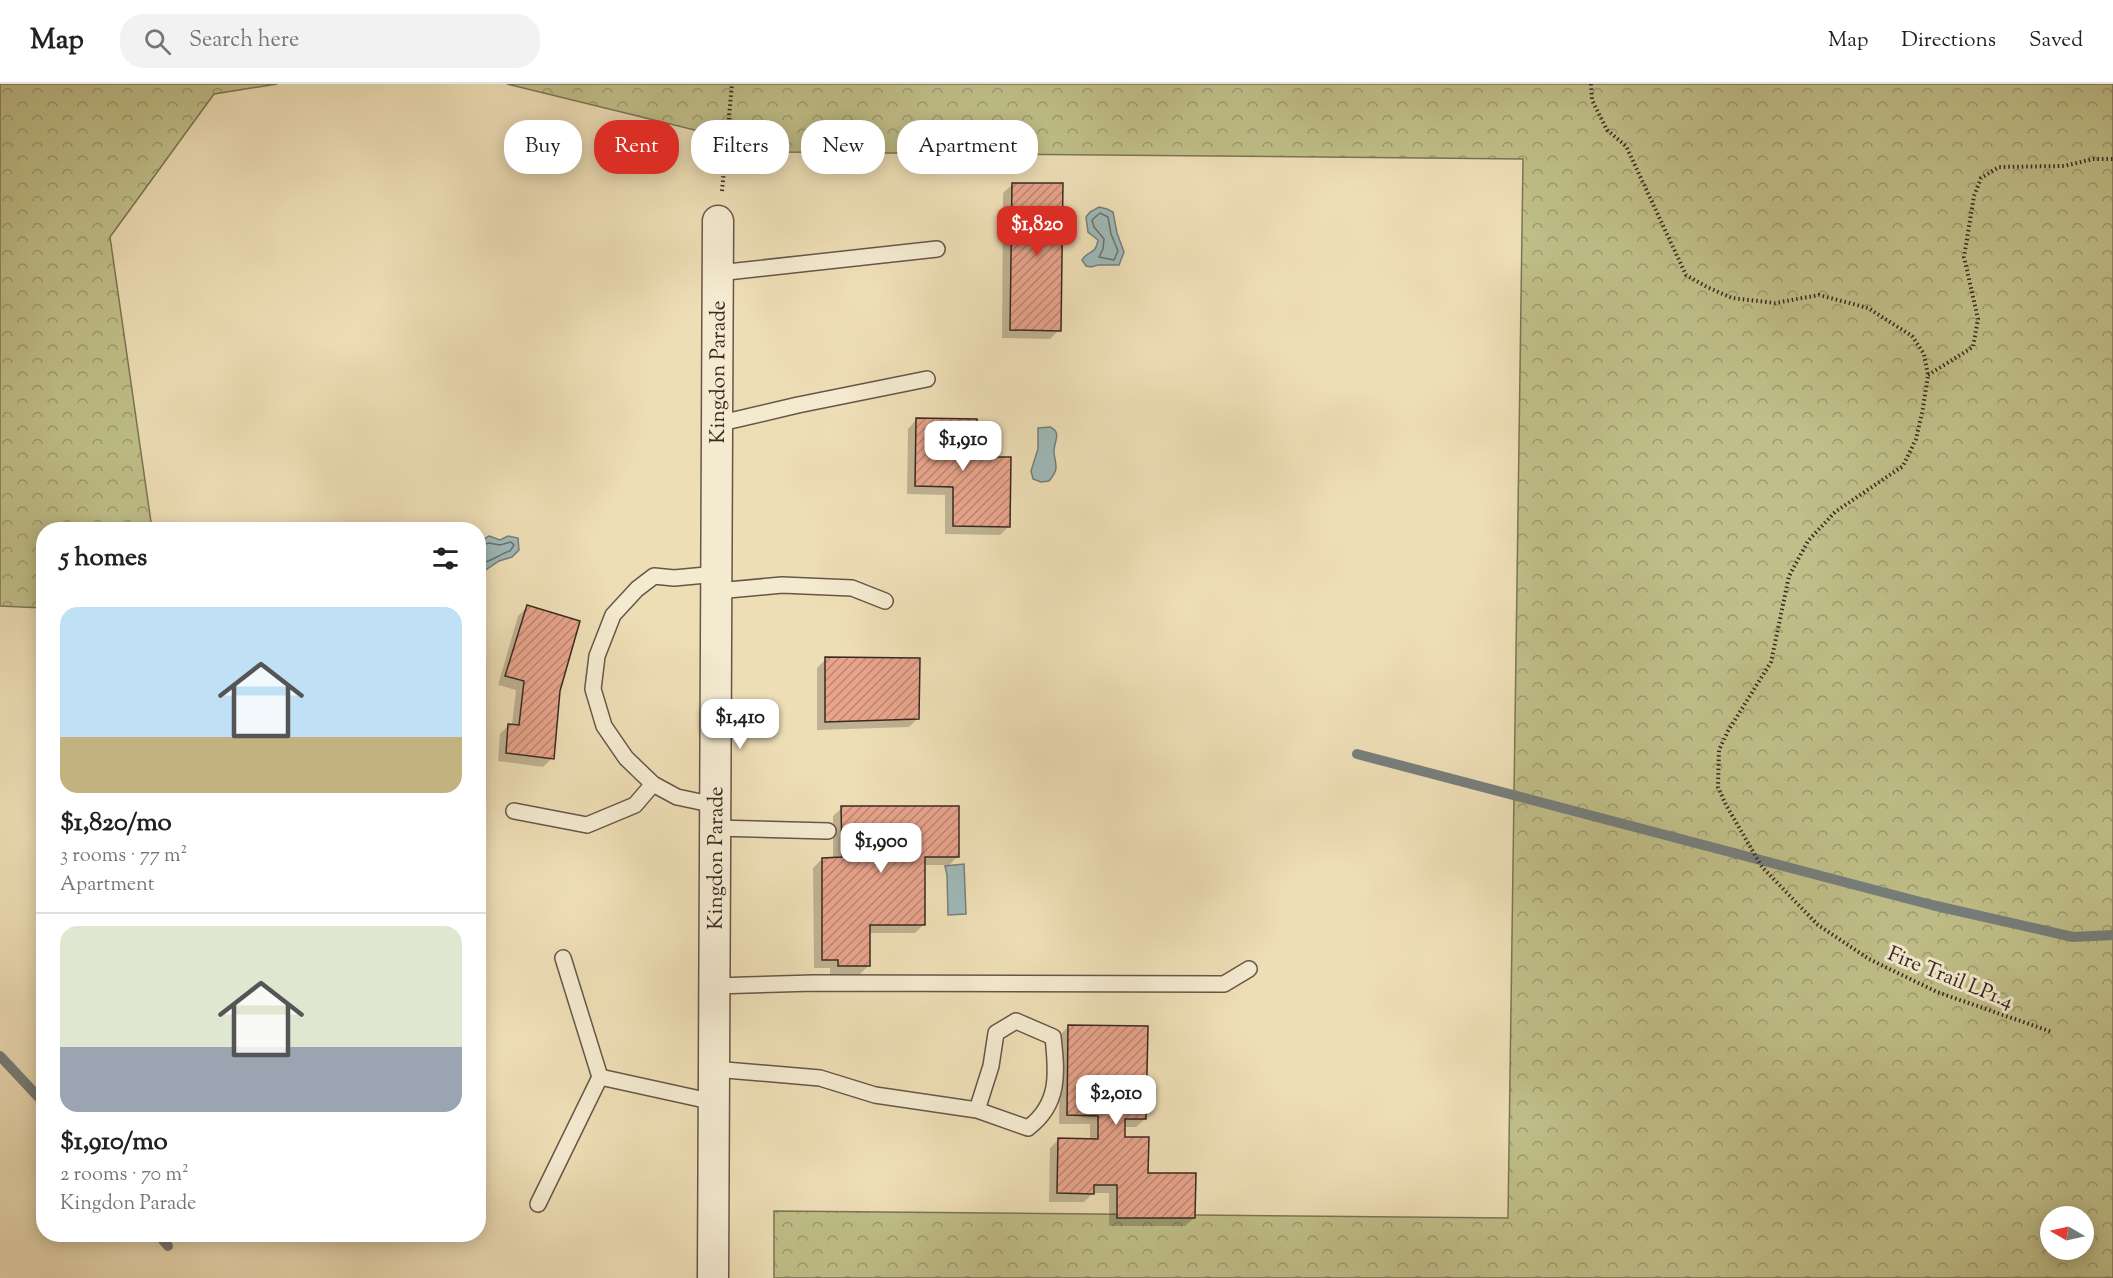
<!DOCTYPE html>
<meta charset="utf-8">
<style>
body{margin:0;font-family:"Sorts Mill Goudy",serif;background:#f2f2f2;color:#222;height:100vh;display:flex;flex-direction:column;font-size:22px;white-space:nowrap}
*{box-sizing:border-box;margin:0}
p{font-size:20px;color:#767676}
.icon{flex:none;width:33px;height:33px;fill:none;stroke:currentColor;stroke-width:2;stroke-linecap:round;stroke-linejoin:round}
.map{position:relative;flex:1;overflow:hidden}
.drawer{position:absolute;left:36px;top:438px;width:450px;height:720px;display:flex;flex-direction:column;background:#fff;border-radius:24px;box-shadow:0 3px 15px #0003}
.drawer>*{flex:none}
.hud{position:absolute;left:504px;top:36px;width:570px;height:54px;display:flex;gap:12px}
.needle{width:39px;rotate:279deg}
.controls{position:absolute;left:2040px;top:1122px;display:grid;gap:12px}
.controls a{display:grid;place-items:center;width:54px;height:54px;border-radius:50%;background:#fff;box-shadow:0 3px 15px #0003;font-size:30px}
.price{position:absolute;translate:-50% -51px;padding:0 14px;border-radius:12px;background:#fff;color:#222;font-size:20px;line-height:39px;filter:drop-shadow(0 2px 3px #0008)}
.price::after{content:'';position:absolute;left:50%;top:36px;width:18px;height:14px;margin-left:-9px;background:inherit;clip-path:polygon(0 0,100% 0,50% 100%)}
.price.selected{background:#d93025;color:#fff}
ul{padding:0;list-style:none}
li{display:grid;align-content:center;gap:12px;height:318px;padding:0 24px}
li+li{border-top:2px solid #e0e0e0}
li span{display:grid;place-items:center;height:186px;border-radius:18px;color:#555}
li>.icon{margin-inline-start:auto}
span .icon{width:108px;height:108px;fill:#fffc;stroke-width:1}
li b{font-size:26px}
h2{display:flex;justify-content:space-between;align-items:center;height:72px;padding:0 24px;font-size:26px}
.tag{padding:0 21px;border-radius:24px;background:#fff;box-shadow:0 3px 15px #0003;font-size:21px;line-height:54px}
.tag.selected{background:#d93025;color:#fff}
header{display:flex;align-items:center;gap:36px;box-sizing:border-box;height:84px;padding:0 30px;background:#fff;border-bottom:2px solid #e0e0e0}
header strong{font-size:28px}
nav{display:flex;gap:33px;margin-inline-start:auto;font-size:21px}
.search{width:420px;height:54px;background:#f2f2f2;display:flex;align-items:center;gap:15px;box-sizing:border-box;padding:0 21px;border-radius:24px;color:#767676;font-size:22px}
.map>svg:first-child{display:block}
.forest{fill:url(#forest-crowns);stroke:#7d7456;stroke-width:1.5;fill-rule:evenodd}
.water{fill:#9eb9b8;stroke:#767f7c;stroke-width:1.5}
.shadow{fill:#0003}
.lines{fill:none;stroke-linecap:round;stroke-linejoin:round}
.shore{stroke:#6c706d;stroke-width:1.5}
.stream{stroke:#767f7c;stroke-width:10}
.building{fill:url(#building-hatch);stroke:#3a2822;stroke-width:1.5}
.lane-casing{stroke:#675647;stroke-width:18}
.street-casing{stroke:#675647;stroke-width:33}
.path{stroke:#3a2822;stroke-width:4;stroke-dasharray:1.5 3;stroke-linecap:butt}
.lane{stroke:#f4ead0;stroke-width:15}
.street{stroke:#f4ead0;stroke-width:30}
.labels{text-anchor:middle;stroke-width:6;stroke-linejoin:round;paint-order:stroke}
.street-label{font-size:21px;fill:#3a2822;stroke:#f4ead0}
</style>
<header>
<strong>Map</strong>
<div class="search"><svg class="icon" aria-label="search" viewBox="0 0 24 24"><circle cx="10" cy="10" r="6"/><path d="M15 15l6 6"/></svg>Search here</div>
<nav><a>Map</a><a>Directions</a><a>Saved</a></nav>
</header>
<div class="map">
<svg width="2113" height="1194" viewBox="0 0 2113 1194">
<defs>
<pattern id="forest-crowns" width="20" height="18" patternUnits="userSpaceOnUse" patternTransform="scale(1.5)"><rect width="20" height="18" fill="#c0bf89"/><path d="M2 6a3 3 0 1 1 6 0M12 15a3 3 0 1 1 6 0" fill="none" stroke="#9d9b70"/></pattern>
<pattern id="building-hatch" width="6" height="6" patternUnits="userSpaceOnUse" patternTransform="scale(1.5)"><rect width="6" height="6" fill="#e8a48c"/><path d="M-1 1l2-2M0 6l6-6M5 7l2-2" fill="none" stroke="#bd8672"/></pattern>
</defs>
<rect width="100%" height="100%" fill="#eedeb6"/>
<filter id="stains"><feTurbulence type="fractalNoise" baseFrequency=".00333" numOctaves="4"/><feColorMatrix values="0 0 0 0 .2 0 0 0 0 .09 0 0 0 0 .02 0 0 0 .5 -.17"/></filter>
<radialGradient id="worn" r=".72"><stop offset=".6" stop-color="#630" stop-opacity="0"/><stop offset="1" stop-color="#630" stop-opacity=".3"/></radialGradient>
<g class="forest">
<path d="M0,0H277L214,10L110,153L152,445L44,446L43,524L0,522Z"/>
<path d="M507,0H2113V1194H774V1127L1508,1134L1523,75L784,68ZM2050,1132H2084V1166H2050Z"/>
</g>
<g class="water">
<path d="M1099,123L1107,125L1113,128L1117,149L1124,168L1119,181H1098L1091,183L1086,182L1082,176C1088,166 1096,171 1098,156L1088,148L1086,133L1090,128Z"/>
<path d="M1050,343C1063,349 1053,358 1054,369C1056,383 1059,385 1049,397L1041,398L1033,395L1031,387L1038,365V344Z"/>
<path d="M489,452L500,456L508,452L518,454L519,466L512,473L499,477L484,487L479,484V458Z"/>
<path d="M964,780L966,830L948,831L947,791L945,782Z"/>
</g>
<g class="shadow">
<path d="M1012,101L1059,246L1050,255L1002,254L1003,109Z"/>
<path d="M916,336L975,374L1009,442L1000,451L945,450V411L907,410L908,345Z"/>
<path d="M527,523L558,607L552,674L543,683L498,677L500,650L509,641H512L516,606L498,601L518,532Z"/>
<path d="M826,575L917,635L909,643L817,646V584Z"/>
<path d="M842,724L958,772L949,781H923L924,840L915,849H868L869,881L860,890H830V884H814L813,784L822,775H833V732Z"/>
<path d="M1069,942L1145,1035L1136,1043H1123V1054L1147,1090L1194,1134L1185,1142H1109V1109H1093L1084,1118H1049L1050,1064L1058,1056H1090V1040H1059L1060,951Z"/>
</g>
<g class="lines">
<g class="shore">
<path d="M1100,129L1108,133L1111,150L1118,167L1114,176L1099,173L1103,165L1104,155L1094,143L1092,136Z"/>
<path d="M478,462L489,459L500,461L511,458L514,461L510,467C499,470 489,480 478,479"/>
</g>
<g class="stream">
<path d="M1357,670L1932,821L2073,853L2113,851"/>
<path d="M0,972L44,1019"/>
<path d="M158,1150L168,1162"/>
</g>
</g>
<g class="building">
<path d="M1012,99H1063L1061,247L1010,246Z"/>
<path d="M916,334L977,335V373H1011L1010,443L953,442V403L915,402Z"/>
<path d="M527,521L580,537L560,607L554,675L506,669L508,640L519,641L524,597L505,592Z"/>
<path d="M825,573L920,574L919,635L825,638Z"/>
<path d="M841,722H959V773H925V841H870V882H838V876H822V774L842,773Z"/>
<path d="M1068,941L1148,942L1146,1035H1125V1053H1149L1148,1089H1196L1195,1134H1117V1101H1094V1110L1057,1109L1058,1054L1098,1055V1032L1067,1031Z"/>
</g>
<g class="lines">
<defs>
<g id="lane">
<path d="M718,189L937,165"/>
<path d="M717,340L798,321L927,295"/>
<path d="M717,507L782,501L852,504L885,517"/>
<path d="M715,721L677,713L653,700L626,674L604,642L593,605L597,572L613,531L637,505L654,492L674,494L717,490"/>
<path d="M514,727L587,741L635,721L653,700"/>
<path d="M715,744L828,747"/>
<path d="M563,874L600,993L714,1018"/>
<path d="M714,902L814,899L1224,900L1249,885"/>
<path d="M714,985L820,994L875,1011L977,1026L1028,1044C1060,1020 1057,989 1053,953L1016,937L996,949L991,982L977,1026"/>
<path d="M538,1120L600,993"/>
</g>
<g id="street">
<path id="s1" d="M713,1194L718,137"/>
</g>
</defs>
<use href="#lane" class="lane-casing"/>
<use href="#street" class="street-casing"/>
<g class="path">
<path d="M1591,0L1592,16L1607,46L1626,62L1686,191L1707,203L1732,214L1775,219L1819,211L1868,224L1912,252L1924,270L1928,291L1923,324L1916,355L1903,382L1835,428L1808,457L1789,492L1771,578L1728,647L1719,666L1718,703L1726,721L1762,783L1818,841L1869,875L1937,908L2052,948"/>
<path d="M722,107L732,0"/>
<path d="M1928,291L1973,263L1978,235L1964,173L1974,112L1981,94L1999,83L2064,82L2093,75H2113"/>
</g>
<use href="#lane" class="lane"/>
<use href="#street" class="street"/>
</g>
<g class="labels">
<g class="street-label">
<text dy="7" stroke="none"><textPath href="#s1" startOffset="906">Kingdon Parade</textPath></text>
<text dy="7" stroke="none"><textPath href="#s1" startOffset="420">Kingdon Parade</textPath></text>
<text transform="translate(1951 893) rotate(22)" y="7">Fire Trail LP1.4</text>
</g>
</g>
<rect width="100%" height="100%" filter="url(#stains)"/>
<rect width="100%" height="100%" fill="url(#worn)"/>
</svg>
<div class="controls">
<a><svg class="needle" viewBox="-14 -14 28 28"><path d="M0-13l5 13h-10z" fill="#e53935"/><path d="M0 13l5-13h-10z" fill="#767676"/></svg></a>
</div>
<b class="price selected" style="left:1037px;top:173px">$1,820</b>
<b class="price" style="left:963px;top:388px">$1,910</b>
<b class="price" style="left:740px;top:666px">$1,410</b>
<b class="price" style="left:881px;top:790px">$1,900</b>
<b class="price" style="left:1116px;top:1042px">$2,010</b>
<div class="hud">
<a class="tag">Buy</a>
<a class="tag selected">Rent</a>
<a class="tag">Filters</a>
<a class="tag">New</a>
<a class="tag">Apartment</a>
</div>
<section class="drawer">
<h2>5 homes<svg class="icon" aria-label="filters" viewBox="0 0 24 24"><path d="M4 7h16M4 17h16"/><circle cx="9" cy="7" r="2"/><circle cx="15" cy="17" r="2"/></svg></h2>
<ul>
<li><span style="background:linear-gradient(#bfe0f5 70%,#c2b280 0)"><svg class="icon" aria-label="home" viewBox="0 0 24 24"><path d="M3 11l9-7 9 7M6 9v11h12V9"/></svg></span><div><b>$1,820/mo</b><p>3 rooms · 77 m²</p><p>Apartment</p></div></li>
<li><span style="background:linear-gradient(#dfe7d0 65%,#9aa5b1 0)"><svg class="icon" aria-label="home" viewBox="0 0 24 24"><path d="M3 11l9-7 9 7M6 9v11h12V9"/></svg></span><div><b>$1,910/mo</b><p>2 rooms · 70 m²</p><p>Kingdon Parade</p></div></li>
</ul>
</section>
</div>
